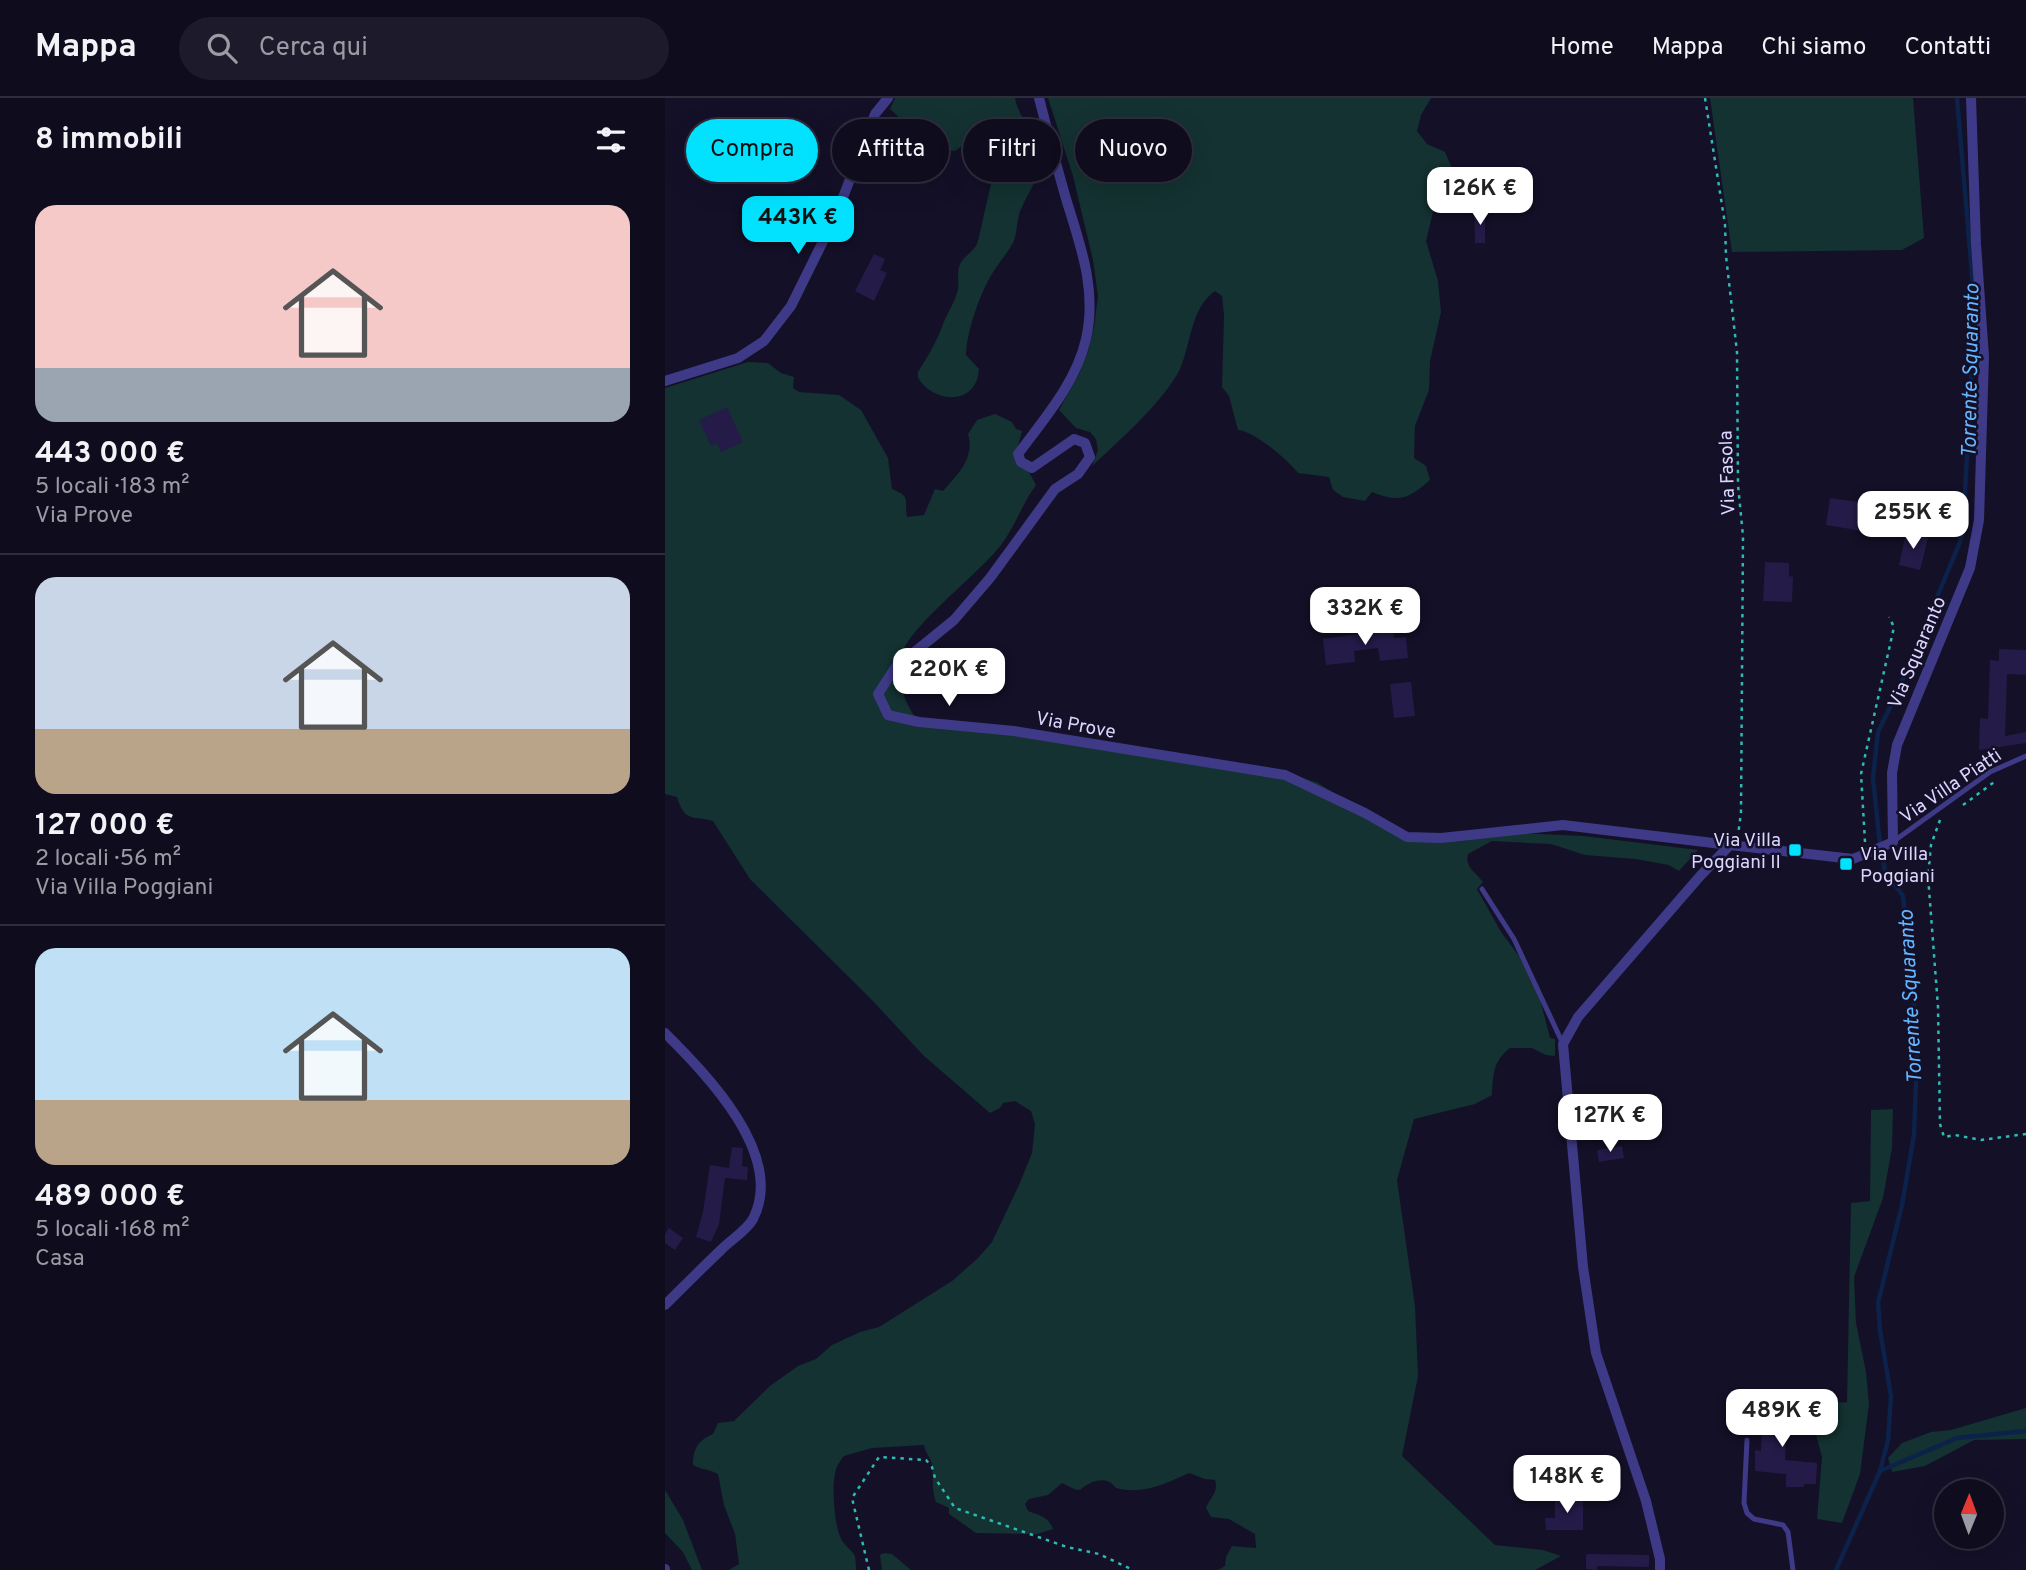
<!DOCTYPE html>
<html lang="it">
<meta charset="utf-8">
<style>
body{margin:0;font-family:Overpass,sans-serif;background:#1d1a2b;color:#f1f3f6;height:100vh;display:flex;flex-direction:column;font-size:26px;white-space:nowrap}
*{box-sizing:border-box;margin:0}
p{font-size:23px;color:#9b9ba4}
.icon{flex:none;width:38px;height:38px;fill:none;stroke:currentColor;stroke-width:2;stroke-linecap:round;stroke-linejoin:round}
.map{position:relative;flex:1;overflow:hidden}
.sheet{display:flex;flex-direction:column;background:#0f0c1e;width:665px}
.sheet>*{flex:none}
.guide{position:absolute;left:21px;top:21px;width:665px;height:63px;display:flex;gap:14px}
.needle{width:46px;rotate:1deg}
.controls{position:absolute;left:1269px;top:1381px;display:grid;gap:14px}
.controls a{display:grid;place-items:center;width:70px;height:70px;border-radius:50%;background:#0f0c1e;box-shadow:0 7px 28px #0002,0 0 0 2px #2f2c3c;font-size:35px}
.price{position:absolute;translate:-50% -60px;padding:0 16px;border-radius:14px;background:#fff;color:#222;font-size:23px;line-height:46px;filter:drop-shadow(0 2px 4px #0008)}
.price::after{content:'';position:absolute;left:50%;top:42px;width:21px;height:16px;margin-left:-10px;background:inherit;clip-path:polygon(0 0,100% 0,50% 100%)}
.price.current{background:#02e2ff;color:#111}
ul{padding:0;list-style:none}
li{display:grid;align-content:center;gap:14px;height:371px;padding:0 35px}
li+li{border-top:2px solid #2f2c3c}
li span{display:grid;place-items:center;height:217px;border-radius:21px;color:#555}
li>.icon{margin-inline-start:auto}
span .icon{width:126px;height:126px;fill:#fffc;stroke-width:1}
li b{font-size:30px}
h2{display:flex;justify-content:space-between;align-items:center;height:84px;padding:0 35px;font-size:30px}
.chip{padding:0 24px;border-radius:32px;background:#0f0c1e;box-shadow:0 7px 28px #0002,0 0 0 2px #2f2c3c;font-size:24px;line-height:63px}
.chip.current{background:#02e2ff;color:#111}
header{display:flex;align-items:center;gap:42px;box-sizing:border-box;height:98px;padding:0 35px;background:#0f0c1e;border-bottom:2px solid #2f2c3c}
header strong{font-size:33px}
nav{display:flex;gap:38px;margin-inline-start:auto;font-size:24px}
.search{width:490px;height:63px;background:#1d1a2b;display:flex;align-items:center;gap:18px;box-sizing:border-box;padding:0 24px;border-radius:38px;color:#9b9ba4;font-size:26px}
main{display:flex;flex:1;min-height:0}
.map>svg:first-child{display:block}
.green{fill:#133231}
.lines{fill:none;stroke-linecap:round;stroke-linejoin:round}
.stream{stroke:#0c224a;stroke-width:4.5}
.building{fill:#251b49}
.path{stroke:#2fbab4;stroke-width:2.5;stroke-dasharray:3.5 5;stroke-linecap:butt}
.service{stroke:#3f3a87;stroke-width:5}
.minor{stroke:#3f3a87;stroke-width:10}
.poi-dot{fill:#02e2ff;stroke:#141028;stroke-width:2.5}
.labels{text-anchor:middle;stroke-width:5;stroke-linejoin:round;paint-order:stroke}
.street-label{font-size:19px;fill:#dcd6ff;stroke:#141028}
.poi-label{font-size:19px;fill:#dcd6ff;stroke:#141028;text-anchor:end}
.water-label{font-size:21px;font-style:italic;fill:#64b5ff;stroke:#141028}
</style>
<header>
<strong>Mappa</strong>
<div class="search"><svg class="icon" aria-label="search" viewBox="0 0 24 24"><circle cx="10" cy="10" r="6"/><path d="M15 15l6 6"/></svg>Cerca qui</div>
<nav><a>Home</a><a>Mappa</a><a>Chi siamo</a><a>Contatti</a></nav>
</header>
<main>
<section class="sheet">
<h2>8 immobili<svg class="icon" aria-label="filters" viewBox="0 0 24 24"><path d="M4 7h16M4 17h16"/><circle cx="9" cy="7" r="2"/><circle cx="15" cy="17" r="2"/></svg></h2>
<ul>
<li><span style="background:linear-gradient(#f6c9c9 75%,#9aa5b1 0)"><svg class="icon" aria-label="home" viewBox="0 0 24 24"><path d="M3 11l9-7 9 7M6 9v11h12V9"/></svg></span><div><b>443 000 €</b><p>5 locali · 183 m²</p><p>Via Prove</p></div></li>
<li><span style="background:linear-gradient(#c9d6e8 70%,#b9a48a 0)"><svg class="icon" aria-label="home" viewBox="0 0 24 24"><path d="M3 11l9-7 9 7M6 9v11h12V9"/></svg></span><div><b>127 000 €</b><p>2 locali · 56 m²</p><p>Via Villa Poggiani</p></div></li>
<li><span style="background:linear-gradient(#bfe0f5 70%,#b9a48a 0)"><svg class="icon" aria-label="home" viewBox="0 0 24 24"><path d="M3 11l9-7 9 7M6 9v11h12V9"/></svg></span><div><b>489 000 €</b><p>5 locali · 168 m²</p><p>Casa</p></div></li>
</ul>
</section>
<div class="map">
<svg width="1361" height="1472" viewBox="0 0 1361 1472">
<rect width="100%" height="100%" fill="#141028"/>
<g class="green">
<path d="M230,0H350C354,22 375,40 374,64C374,82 363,94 357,109C351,120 353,134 348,145C341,157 331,168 324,181C313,202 302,233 301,257L314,271C312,308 269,306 253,280V274C263,258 272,243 278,226C283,214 290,204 293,191C294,184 292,176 294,169C297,158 311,153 313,143C320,115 324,87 335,59C329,45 314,46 301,45L290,53L278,52L269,43L240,40L236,21L225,11Z"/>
<path d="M383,0H766L756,17L752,33L762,46L780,54L787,70L780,91L769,110L761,143L773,183L776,214L765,263L764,292L750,328L749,360L761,368L765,382C743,401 735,405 707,394L700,403L678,399L668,392L664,379L633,375C623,362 589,333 573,332L564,298L557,289L559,217L557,198L550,193C526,209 526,246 515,271C501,301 452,345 427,368L433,352L431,341L425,334L411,330L394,312L413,278L423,254L429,229L433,198L428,162L408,78Z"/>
<path d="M1045,0H1248L1259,140L1237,152L1067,154Z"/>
<path d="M83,264L103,265L116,275L129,279L128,290L134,294L174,297L196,312L223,360L227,391C247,399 239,402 242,419L259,417L270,391L278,393C293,376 310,360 303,336L312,322L330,316L347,324L351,331L357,333L352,352L371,387C357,406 350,429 336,447C314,476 244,528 236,558C231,580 238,601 250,619L349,636L629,677L653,685L745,742L837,735L874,736L919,738L1033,752L1014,773L1004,767L970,761L920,757L886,746L827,743L803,756C799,769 812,775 818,784L812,791L836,834L854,858L873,893L885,940L890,941V958L881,957L867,950H845C828,963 828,977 827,997L810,1006L749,1021L732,1082L750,1208L753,1278L737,1358L830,1447L878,1452L896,1458L870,1472H553L560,1468L561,1459L567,1448L591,1450L590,1436L564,1421L546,1419L541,1410C545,1399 554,1395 550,1382L540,1381L524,1375C500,1386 478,1397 451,1390C442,1377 426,1382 415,1392L409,1391L397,1385L383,1397L364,1401L360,1406L363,1413C375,1418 383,1418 388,1431L372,1436L311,1435L284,1416V1410L271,1404C265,1388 270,1375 266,1363C263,1357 260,1353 259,1347L207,1350L179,1358C176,1362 172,1367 171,1372C166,1386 169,1432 178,1444C188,1457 191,1451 191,1472H64L74,1466L70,1436L59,1407L53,1376C45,1371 36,1372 28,1367C28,1351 33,1342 48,1336L53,1325L69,1323L105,1288L133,1268L151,1261L167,1247L195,1234L214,1229L287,1183L312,1161L327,1144L354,1087L367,1055L370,1026L366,1013L350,1003L338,1005L335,1010L325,1015L259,958L207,902L85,781L48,723C27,717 20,725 12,699L0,696V290Z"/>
<path d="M1228,1011L1227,1050L1218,1100L1189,1179L1191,1225L1201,1274L1204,1306L1195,1376L1177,1425L1152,1421L1157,1359L1143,1307L1182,1304L1186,1105L1205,1103L1206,1012Z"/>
<path d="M1361,1310V1341L1309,1342L1260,1368L1227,1374L1223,1360L1237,1345L1266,1334L1286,1332Z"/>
<path d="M0,1392L18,1422L37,1472H27L18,1454L0,1435Z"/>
<path d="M219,1455L227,1456L246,1472H217L215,1457Z"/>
</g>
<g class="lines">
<g class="stream">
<path d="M1215,1373L1292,1340L1361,1333"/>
<path d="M1171,1472L1215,1373L1223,1342L1226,1298L1215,1232L1213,1205L1237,1107L1249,1037L1252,960L1248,892L1238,798L1220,773L1214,738L1208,680L1213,634L1232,595L1295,444L1301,421L1300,393L1310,211L1292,0"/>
</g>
</g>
<g class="building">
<path d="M809,113H820V145H810Z"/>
<path d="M209,156L220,161L215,172L222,175L209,203L190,193Z"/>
<path d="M62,309L78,344L56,354L52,345L46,348L34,322Z"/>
<path d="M1165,400L1201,405L1197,433L1161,427Z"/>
<path d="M1241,435L1263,440L1255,472L1234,467Z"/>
<path d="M1100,464L1124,465V478L1128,479L1127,504L1098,503Z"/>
<path d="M728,531L729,540L741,539L743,560L715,563L713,550L689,553L690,564L661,567L658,541Z"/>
<path d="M1334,551L1361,552V577L1342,576L1340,638L1361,634V645L1314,652L1315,620L1323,621L1325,562L1334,563Z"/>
<path d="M746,584L750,618L729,620L725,586Z"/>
<path d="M957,1048L959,1060L934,1064L932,1052Z"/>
<path d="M67,1049L78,1050L77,1068L83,1069L82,1082L60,1080L54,1126L46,1144L31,1139L38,1114L45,1067L64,1070Z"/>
<path d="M4,1130L18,1140L10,1152L0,1145V1136Z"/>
<path d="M1097,1310L1133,1314L1132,1335L1121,1334L1120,1362L1152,1365L1151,1386H1139V1389H1121V1376L1090,1373V1352L1096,1353Z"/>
<path d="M907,1398H918V1432H881L880,1420H890V1400H908Z"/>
<path d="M921,1456L984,1457V1469L932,1468V1472L921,1471Z"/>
</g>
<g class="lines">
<g class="path">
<path d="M1040,0L1060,126L1061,158L1072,254L1073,387L1078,438L1076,715L1073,737"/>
<path d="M1298,707L1332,682"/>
<path d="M1275,722L1266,747L1263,778L1273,909L1275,1026L1279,1039L1290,1037L1316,1042L1361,1036"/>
<path d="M1200,744L1196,676L1229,529L1224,519"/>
<path d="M204,1472L187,1400L214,1359L261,1362L267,1369L270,1380L290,1410L402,1449L434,1456L468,1472"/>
</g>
<g class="service">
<path d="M1229,743L1325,674L1361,658"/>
<path d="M817,791L849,841L898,946"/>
<path d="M1082,1342L1079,1405L1082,1415L1089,1421L1118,1427L1123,1434L1128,1472"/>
</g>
<g class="minor">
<path d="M374,0C383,35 392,70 402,104C416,149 432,193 421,241C411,285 379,321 353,356L356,364L367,370L409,341L420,345L425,359L413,376L390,391L325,480L289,522L230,570L213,596L223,617L254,624L349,633L620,677L700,715L742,739L776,740L898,727L1065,747"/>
<path d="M0,283L73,260L99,243L126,208L172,115L210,16L223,0"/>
<path d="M0,935C41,976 121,1057 88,1121C82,1132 66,1142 57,1151C38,1169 19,1188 0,1207"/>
<path d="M0,1471V1472"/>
<path d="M995,1472V1461L981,1403L931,1255L918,1169L898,946L913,919L1036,777L1065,747L1188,761L1228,744L1227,675L1232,647L1305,470L1314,422L1319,258L1311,146L1306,0"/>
</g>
</g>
<g class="poi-dot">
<rect x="1123" y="745" width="14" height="14" rx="3.5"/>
<rect x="1174" y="759" width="14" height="14" rx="3.5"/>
</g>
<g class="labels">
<g class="street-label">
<text transform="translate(1061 375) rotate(-92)" y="7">Via Fasola</text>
<text transform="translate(1251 554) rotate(-67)" y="7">Via Squaranto</text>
<text transform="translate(411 626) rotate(10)" y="7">Via Prove</text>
<text transform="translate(1285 687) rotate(-34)" y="7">Via Villa Piatti</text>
</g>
<g class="poi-label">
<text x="1116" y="748">Via Villa<tspan x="1116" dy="22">Poggiani II</tspan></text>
<text x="1195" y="762" text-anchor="start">Via Villa<tspan x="1195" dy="22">Poggiani</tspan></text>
</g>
<g class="water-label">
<text transform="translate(1305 273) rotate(-89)" y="7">Torrente Squaranto</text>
<text transform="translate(1245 899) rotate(-93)" y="7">Torrente Squaranto</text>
</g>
</g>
</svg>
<div class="controls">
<a><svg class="needle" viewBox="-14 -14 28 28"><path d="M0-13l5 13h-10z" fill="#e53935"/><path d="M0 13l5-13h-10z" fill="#9b9ba4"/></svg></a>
</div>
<b class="price" style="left:815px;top:129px">126K €</b>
<b class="price current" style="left:133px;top:158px">443K €</b>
<b class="price" style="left:1248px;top:453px">255K €</b>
<b class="price" style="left:700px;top:549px">332K €</b>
<b class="price" style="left:284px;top:610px">220K €</b>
<b class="price" style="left:945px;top:1056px">127K €</b>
<b class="price" style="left:1117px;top:1351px">489K €</b>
<b class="price" style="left:902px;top:1417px">148K €</b>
<div class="guide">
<a class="chip current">Compra</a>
<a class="chip">Affitta</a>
<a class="chip">Filtri</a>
<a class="chip">Nuovo</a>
</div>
</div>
</main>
